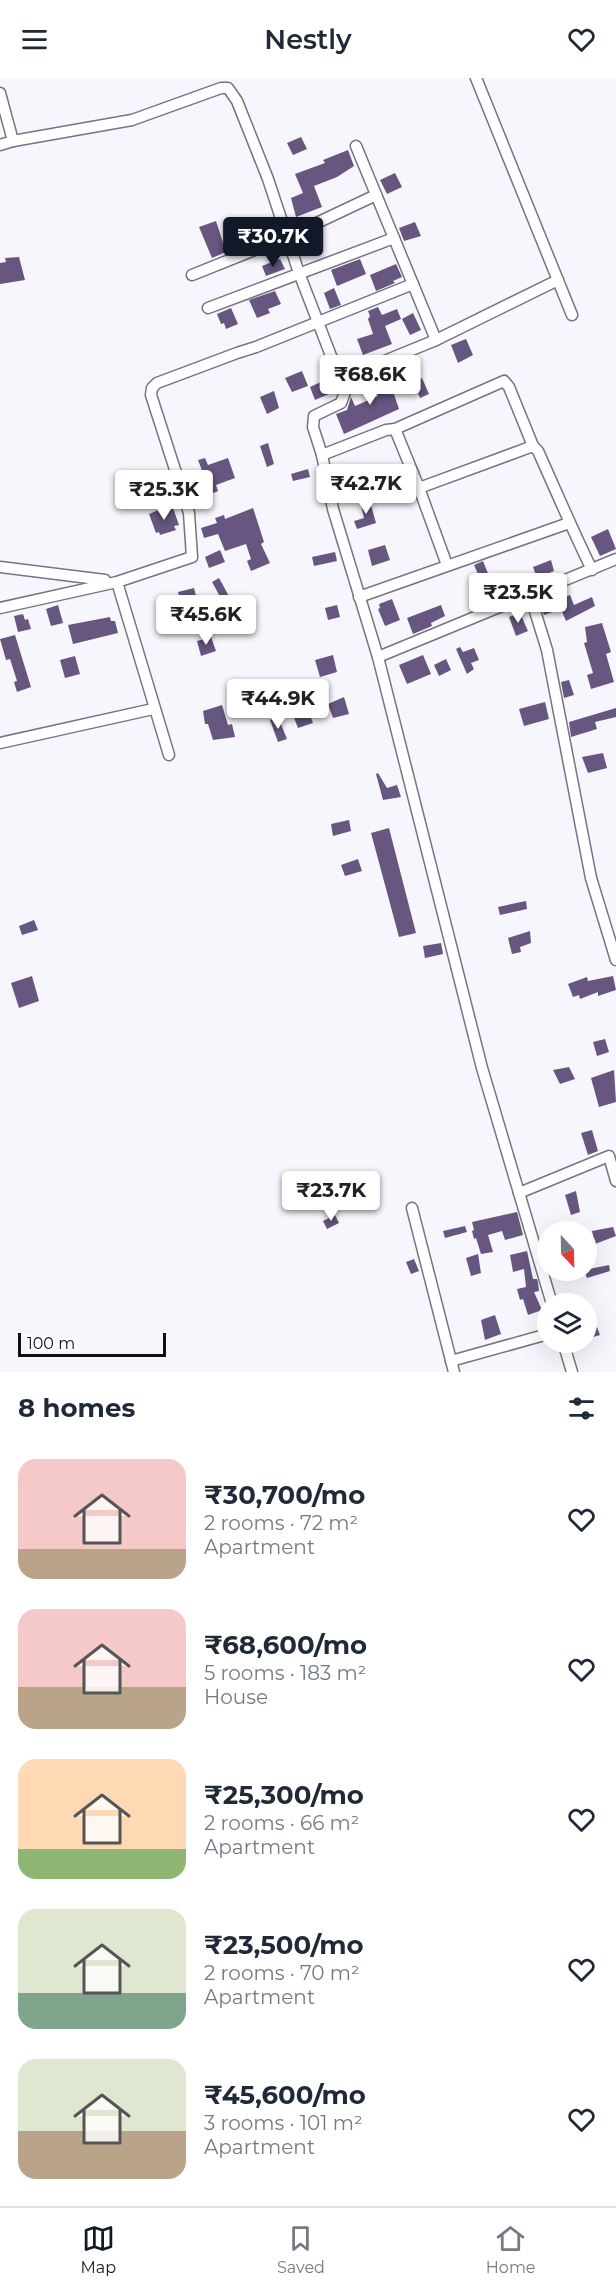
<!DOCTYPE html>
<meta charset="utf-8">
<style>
body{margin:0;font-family:Montserrat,sans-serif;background:#f6f6f7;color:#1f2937;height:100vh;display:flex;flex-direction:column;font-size:22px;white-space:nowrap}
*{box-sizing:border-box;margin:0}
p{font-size:20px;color:#747a83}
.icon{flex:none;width:33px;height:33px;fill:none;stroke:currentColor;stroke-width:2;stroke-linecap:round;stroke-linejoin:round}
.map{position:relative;height:1294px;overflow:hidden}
.drawer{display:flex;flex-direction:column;background:#fff;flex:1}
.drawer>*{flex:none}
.needle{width:39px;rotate:158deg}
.controls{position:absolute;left:537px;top:1143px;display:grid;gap:12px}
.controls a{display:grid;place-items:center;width:60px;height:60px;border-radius:50%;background:#fff;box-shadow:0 6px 24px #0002;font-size:30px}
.scale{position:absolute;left:18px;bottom:15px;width:148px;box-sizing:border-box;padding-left:6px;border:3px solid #111015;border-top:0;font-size:16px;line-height:21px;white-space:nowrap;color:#111015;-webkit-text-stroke:4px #fff;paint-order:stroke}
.price{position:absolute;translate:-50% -51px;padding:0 14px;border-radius:6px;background:#fff;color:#222;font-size:20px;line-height:39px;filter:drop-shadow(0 2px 3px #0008)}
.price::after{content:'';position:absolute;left:50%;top:36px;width:18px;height:14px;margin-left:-9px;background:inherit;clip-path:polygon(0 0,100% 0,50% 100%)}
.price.active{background:#111827;color:#fff}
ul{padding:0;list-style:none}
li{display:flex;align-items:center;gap:18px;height:150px;padding:0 18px}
li span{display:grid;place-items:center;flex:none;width:168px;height:120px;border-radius:18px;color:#555}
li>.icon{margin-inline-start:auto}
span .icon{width:72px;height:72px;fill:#fffc;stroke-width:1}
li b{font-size:26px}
h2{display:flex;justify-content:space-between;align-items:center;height:72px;padding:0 18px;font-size:26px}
header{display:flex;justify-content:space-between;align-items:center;height:78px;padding:0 18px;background:#fff;font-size:27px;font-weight:600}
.dock{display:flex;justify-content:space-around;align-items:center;height:84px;border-top:2px solid #e0e1e3;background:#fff;font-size:16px;color:#747a83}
.dock a{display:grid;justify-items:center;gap:3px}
.dock .active{color:#111827}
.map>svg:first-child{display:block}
.building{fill:#675680}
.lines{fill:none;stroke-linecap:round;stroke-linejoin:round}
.street-casing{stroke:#777382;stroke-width:13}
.street{stroke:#fff;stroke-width:10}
</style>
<header><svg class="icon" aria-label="menu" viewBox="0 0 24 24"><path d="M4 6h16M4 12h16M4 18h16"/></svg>Nestly<svg class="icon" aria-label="heart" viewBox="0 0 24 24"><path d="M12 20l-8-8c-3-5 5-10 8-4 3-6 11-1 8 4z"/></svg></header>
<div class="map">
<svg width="616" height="1294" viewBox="0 0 616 1294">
<rect width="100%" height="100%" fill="#f7f6fd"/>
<g class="building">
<path d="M301,59L307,71L293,77L287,65Z"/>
<path d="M348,72L354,88L337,99L314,108L322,129L296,139L291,120L303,115L295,96L325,85L323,82Z"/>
<path d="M395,95L402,109L387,116L380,102Z"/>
<path d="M216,143L226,174L212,180L199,149Z"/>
<path d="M415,144L421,158L404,163L399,150Z"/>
<path d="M19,179L25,202L0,206V185L6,184L5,180Z"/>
<path d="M280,181L285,191L266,198L262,188Z"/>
<path d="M360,181L366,196L337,208L331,192Z"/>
<path d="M396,186L402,199L393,203L395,205L376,213L370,197Z"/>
<path d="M334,210L341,227L330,231L324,215Z"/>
<path d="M275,213L281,226L268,231L270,235L257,240L249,222Z"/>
<path d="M378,229L382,237L397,231L401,241L385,248L392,266L363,277L357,261L373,256L368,241L370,238L368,233Z"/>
<path d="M231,230L238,246L226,251L224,245L221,246L217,236Z"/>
<path d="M413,235L421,252L410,257L402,241Z"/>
<path d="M466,261L473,277L458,285L451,267Z"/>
<path d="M302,293L308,308L292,314L285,300Z"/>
<path d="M386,293L399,331L344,356L336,336L347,332L351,319L355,328L378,318L370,300Z"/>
<path d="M422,300L429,316L420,320L413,304Z"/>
<path d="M325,302L331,315L315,322L310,309Z"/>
<path d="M274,313L279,330L267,336L260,319Z"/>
<path d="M268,365L274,386L267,389L260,368Z"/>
<path d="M205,380L208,387L228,380L235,400L216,407L218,413L211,416L198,382Z"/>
<path d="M308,391L310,399L293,403L291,396Z"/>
<path d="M369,420L376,445L357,451L354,443L364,440L360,423Z"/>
<path d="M168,428L169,431L173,430L179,447L174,448L176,452L160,457L159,454L156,455L149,436Z"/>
<path d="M253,430L264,464L261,466L270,485L251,493L247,483L251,481L246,466L225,473L218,456L204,460L201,450L217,445L215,440L224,437L225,441Z"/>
<path d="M608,451L616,471L600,478L591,459Z"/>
<path d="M385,467L390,482L372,488L368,472Z"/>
<path d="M220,472L225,484L209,490L205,479Z"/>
<path d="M335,474L337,483L314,488L312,479Z"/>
<path d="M551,482L554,493L537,500L533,489Z"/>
<path d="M483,483L491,503L483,507L474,487Z"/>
<path d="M219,500L230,520L223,524L212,504Z"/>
<path d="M194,510L200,534L184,538L178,514Z"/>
<path d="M570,517L574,527L592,519L595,528L566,543L561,531L544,537L541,526Z"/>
<path d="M392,521L400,542L385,548L378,531L380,530L379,526Z"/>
<path d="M58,527L63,545L51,548L46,531Z"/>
<path d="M337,527L340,539L328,542L325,530Z"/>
<path d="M441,527L445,538L431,545L432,548L413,556L407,540Z"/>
<path d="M520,535L528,553L516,558L509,539Z"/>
<path d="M23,536L25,542L28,541L31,551L18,554L14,538Z"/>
<path d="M110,539L111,543H115L118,555L73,566L68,547Z"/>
<path d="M602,545L611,574L606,576L614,604L591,611L587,597L593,595L584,565L587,564L585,549Z"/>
<path d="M15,557L31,609L17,614L14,604L17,603L10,581L6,582L0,561Z"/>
<path d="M211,559L216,573L201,578L197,563Z"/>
<path d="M460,569L463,574L474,570L479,582L471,585L474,591L467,596L456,571Z"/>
<path d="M333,577L337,594L320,599L315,582Z"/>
<path d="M423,577L431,596L407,606L399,587Z"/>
<path d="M75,578L80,596L65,600L60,582Z"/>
<path d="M446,581L451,592L439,598L434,587Z"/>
<path d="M569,602L574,617L564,620L561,604Z"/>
<path d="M344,619L349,636L333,640L328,626Z"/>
<path d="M545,624L549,641L524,648L519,631Z"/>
<path d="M222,627L228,647L232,646L235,659L213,662L208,646H205L203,633Z"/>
<path d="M616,630V639L595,644L597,651L571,659L569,644Z"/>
<path d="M308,632L313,645L298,650L293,637Z"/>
<path d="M278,639L287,661L278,664L270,642Z"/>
<path d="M603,675L607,690L588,695L582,679Z"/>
<path d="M378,695L387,710L397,707L401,719L383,722L376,696Z"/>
<path d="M349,742L351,753L333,758L331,746Z"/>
<path d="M389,750L416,855L399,859L371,755Z"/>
<path d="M358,781L362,793L345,798L341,787Z"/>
<path d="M526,823L527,831L500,837L498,829Z"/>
<path d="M34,842L38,852L22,857L19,848Z"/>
<path d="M530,853L531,865L520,869L521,874L512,876L508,860Z"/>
<path d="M441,865L443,876L425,880L423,868Z"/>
<path d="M32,898L39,923L19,930L11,905Z"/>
<path d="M613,898L616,912L598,918V914L580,921L579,917L573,919L568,906L587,899L588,903Z"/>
<path d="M605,961L609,974L597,978L593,964Z"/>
<path d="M569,989L575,1001L560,1006L553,992Z"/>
<path d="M614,992L616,1024L599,1029L591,1000Z"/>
<path d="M592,1052L598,1073L588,1077L581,1055Z"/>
<path d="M576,1113L580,1134L571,1137L565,1117Z"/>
<path d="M517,1134L523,1157L505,1162L502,1153L488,1157L493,1174L481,1176L476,1160L474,1161L472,1153L474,1152L472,1144Z"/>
<path d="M335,1137L339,1145L327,1151L323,1143Z"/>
<path d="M465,1148L467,1154L445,1160L443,1153Z"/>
<path d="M613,1149L616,1158L595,1166L592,1153Z"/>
<path d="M527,1173L533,1201H537L538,1204L539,1213L534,1214L542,1232L528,1237L523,1221L520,1222L517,1211L526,1209L524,1191L513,1194L510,1177Z"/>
<path d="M478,1176L481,1195L471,1198L466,1180Z"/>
<path d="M414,1181L419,1193L411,1196L406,1184Z"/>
<path d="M609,1187L610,1193L587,1200L584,1192Z"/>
<path d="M495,1237L501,1256L485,1262L481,1242Z"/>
<path d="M597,1249L600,1257L586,1261V1252Z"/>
</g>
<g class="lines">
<defs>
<g id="street">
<path d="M476,0L572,237"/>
<path d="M0,15L13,63L0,67"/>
<path d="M13,63L132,42L221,10H228L237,23L268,101L299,195L345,314L341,325L314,338L313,349L322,377L333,431L378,579L482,990L552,1226"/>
<path d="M356,68L436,262"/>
<path d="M192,197L287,159L376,117"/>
<path d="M208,230L394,160"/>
<path d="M339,297L370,289L436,262L558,202"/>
<path d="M395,351L419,410L447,487"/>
<path d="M322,377L386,352L395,351L504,303L509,309L533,368L538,373C556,413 573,453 592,492"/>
<path d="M419,410L533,368"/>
<path d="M0,489L105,502"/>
<path d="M117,504L169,677"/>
<path d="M530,517L547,572L591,800L616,882"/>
<path d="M359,519L569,445"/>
<path d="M0,530L117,504L192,479L189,435L151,317L152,310L157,305L237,275L256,269L413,206"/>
<path d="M378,579L616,481"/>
<path d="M0,665L153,631"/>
<path d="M519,1115L609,1078L616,1103"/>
<path d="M412,1130L454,1294"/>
<path d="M563,1264L572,1294"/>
<path d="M451,1283L548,1256"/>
</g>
</defs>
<use href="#street" class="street-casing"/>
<use href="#street" class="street"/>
</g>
</svg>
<div class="controls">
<a><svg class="needle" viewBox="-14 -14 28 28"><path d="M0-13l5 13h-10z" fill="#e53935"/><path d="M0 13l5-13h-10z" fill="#747a83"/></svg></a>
<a><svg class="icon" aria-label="layers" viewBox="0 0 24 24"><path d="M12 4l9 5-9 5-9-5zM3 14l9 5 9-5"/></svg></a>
</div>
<div class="scale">100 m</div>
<b class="price active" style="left:273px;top:190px">₹30.7K</b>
<b class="price" style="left:370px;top:328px">₹68.6K</b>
<b class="price" style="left:366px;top:437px">₹42.7K</b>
<b class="price" style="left:164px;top:443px">₹25.3K</b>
<b class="price" style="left:518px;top:546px">₹23.5K</b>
<b class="price" style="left:206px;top:568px">₹45.6K</b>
<b class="price" style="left:278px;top:652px">₹44.9K</b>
<b class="price" style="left:331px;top:1144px">₹23.7K</b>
</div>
<section class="drawer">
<h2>8 homes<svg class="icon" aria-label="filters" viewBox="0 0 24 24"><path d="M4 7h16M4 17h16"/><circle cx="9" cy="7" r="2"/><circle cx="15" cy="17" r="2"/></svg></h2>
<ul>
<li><span style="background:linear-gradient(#f6c9c9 75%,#b9a48a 0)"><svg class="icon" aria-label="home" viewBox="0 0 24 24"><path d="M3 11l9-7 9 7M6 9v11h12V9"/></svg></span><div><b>₹30,700/mo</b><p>2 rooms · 72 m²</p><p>Apartment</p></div><svg class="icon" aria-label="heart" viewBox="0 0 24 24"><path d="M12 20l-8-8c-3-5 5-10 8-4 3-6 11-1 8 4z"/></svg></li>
<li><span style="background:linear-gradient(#f6c9c9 65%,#b9a48a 0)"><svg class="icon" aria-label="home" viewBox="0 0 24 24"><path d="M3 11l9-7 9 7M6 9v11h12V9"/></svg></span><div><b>₹68,600/mo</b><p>5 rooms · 183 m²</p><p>House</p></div><svg class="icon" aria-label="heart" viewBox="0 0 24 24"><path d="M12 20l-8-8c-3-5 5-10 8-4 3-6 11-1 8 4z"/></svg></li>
<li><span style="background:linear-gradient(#ffd9b3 75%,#8fb573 0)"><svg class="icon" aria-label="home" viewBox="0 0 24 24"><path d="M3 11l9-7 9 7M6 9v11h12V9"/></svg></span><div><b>₹25,300/mo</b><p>2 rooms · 66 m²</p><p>Apartment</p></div><svg class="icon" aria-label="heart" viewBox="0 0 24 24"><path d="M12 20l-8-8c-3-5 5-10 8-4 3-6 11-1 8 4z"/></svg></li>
<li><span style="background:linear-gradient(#dfe7d0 70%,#7fa58c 0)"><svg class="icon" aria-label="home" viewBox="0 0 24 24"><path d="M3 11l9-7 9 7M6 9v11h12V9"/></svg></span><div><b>₹23,500/mo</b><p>2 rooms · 70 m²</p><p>Apartment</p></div><svg class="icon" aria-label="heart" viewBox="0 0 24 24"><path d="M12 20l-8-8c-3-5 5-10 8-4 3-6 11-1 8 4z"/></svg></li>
<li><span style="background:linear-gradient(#dfe7d0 60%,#b9a48a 0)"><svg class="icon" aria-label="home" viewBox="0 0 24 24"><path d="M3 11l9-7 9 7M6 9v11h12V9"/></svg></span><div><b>₹45,600/mo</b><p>3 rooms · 101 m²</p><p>Apartment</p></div><svg class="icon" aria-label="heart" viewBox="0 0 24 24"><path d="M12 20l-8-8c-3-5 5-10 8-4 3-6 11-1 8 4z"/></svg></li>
</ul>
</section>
<nav class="dock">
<a class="active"><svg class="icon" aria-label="map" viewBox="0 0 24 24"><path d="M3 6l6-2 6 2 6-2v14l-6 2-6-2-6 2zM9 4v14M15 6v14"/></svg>Map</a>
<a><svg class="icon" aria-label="saved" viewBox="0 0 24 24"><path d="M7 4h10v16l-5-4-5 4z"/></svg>Saved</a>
<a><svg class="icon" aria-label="home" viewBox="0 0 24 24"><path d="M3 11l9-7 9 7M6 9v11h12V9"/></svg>Home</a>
</nav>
